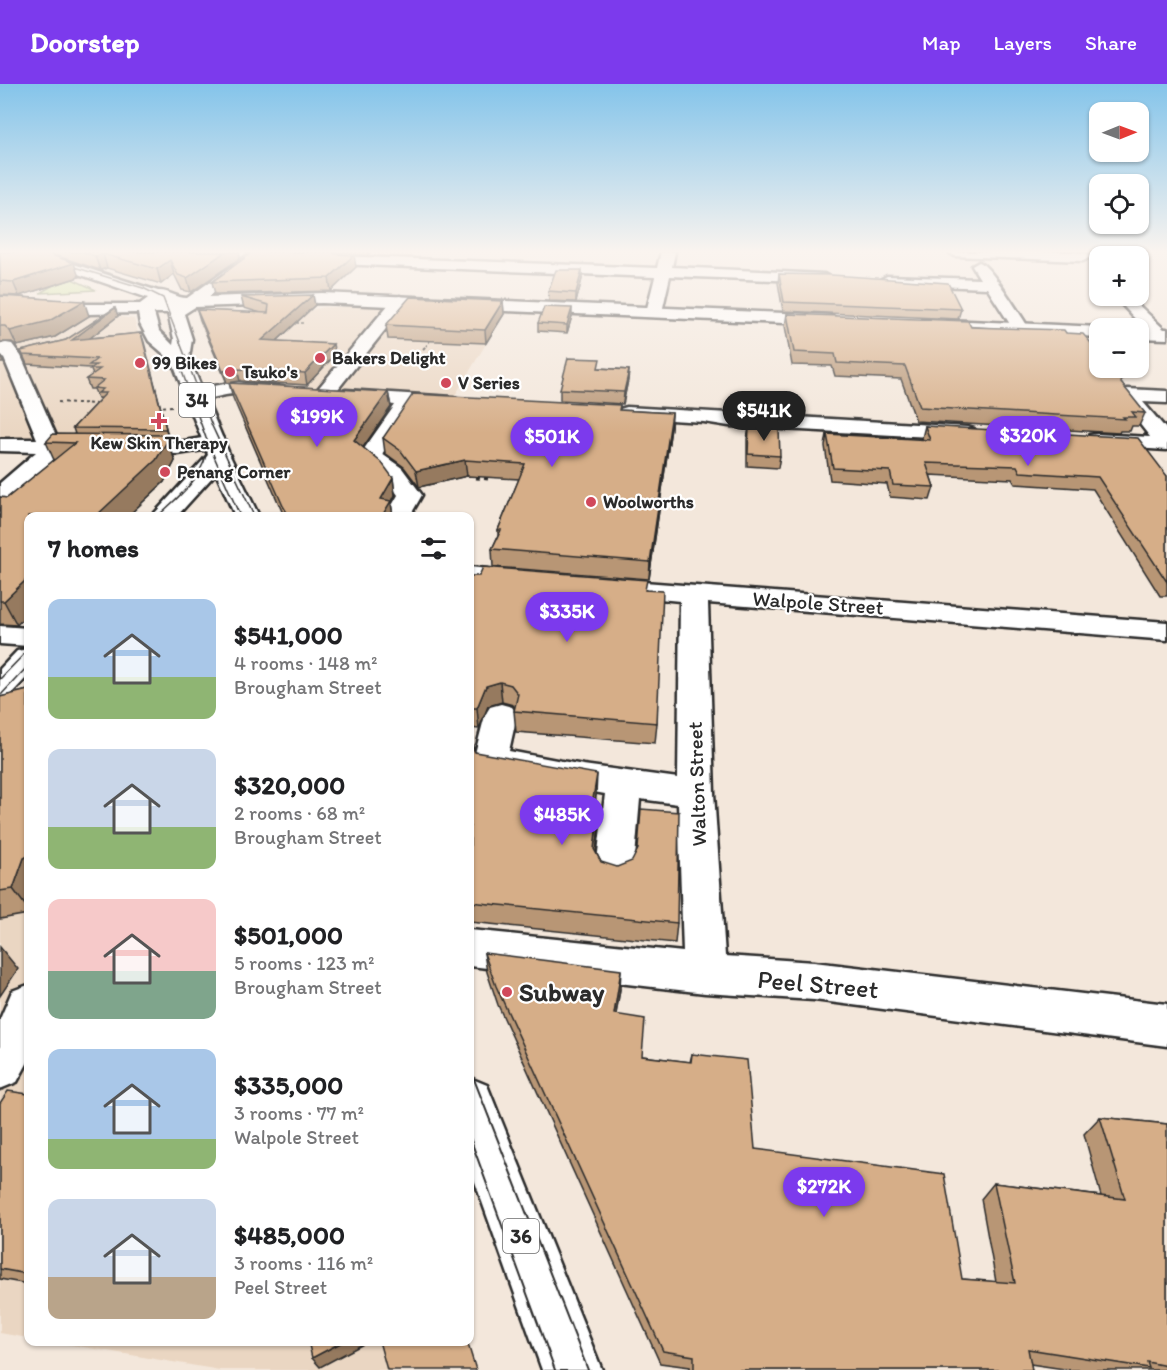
<!DOCTYPE html>
<meta charset="utf-8">
<style>
body{margin:0;font-family:Itim,sans-serif;background:#f2f2f2;color:#202124;height:100vh;display:flex;flex-direction:column;font-size:22px;white-space:nowrap}
*{box-sizing:border-box;margin:0}
p{font-size:20px;color:#757577}
.icon{flex:none;width:33px;height:33px;fill:none;stroke:currentColor;stroke-width:2;stroke-linecap:round;stroke-linejoin:round}
.map{position:relative;flex:1;overflow:hidden}
.drawer{position:absolute;left:24px;top:428px;width:450px;height:834px;display:flex;flex-direction:column;background:#fff;border-radius:12px;box-shadow:0 2px 4px #0004}
.drawer>*{flex:none}
.needle{width:39px;rotate:89deg}
.buttons{position:absolute;left:1089px;top:18px;display:grid;gap:12px}
.buttons a{display:grid;place-items:center;width:60px;height:60px;border-radius:12px;background:#fff;box-shadow:0 2px 4px #0004;font-size:30px}
.price{position:absolute;translate:-50% -51px;padding:0 14px;border-radius:21px;background:#7c3aed;color:#fff;font-size:20px;line-height:39px;filter:drop-shadow(0 2px 3px #0008)}
.price::after{content:'';position:absolute;left:50%;top:36px;width:18px;height:14px;margin-left:-9px;background:inherit;clip-path:polygon(0 0,100% 0,50% 100%)}
.price.on{background:#222;color:#fff}
ul{padding:0;list-style:none}
li{display:flex;align-items:center;gap:18px;height:150px;padding:0 24px}
li span{display:grid;place-items:center;flex:none;width:168px;height:120px;border-radius:12px;color:#555}
li>.icon{margin-inline-start:auto}
span .icon{width:72px;height:72px;fill:#fffc;stroke-width:1}
li b{font-size:26px}
h2{display:flex;justify-content:space-between;align-items:center;height:72px;padding:0 24px;font-size:26px}
header{display:flex;align-items:center;gap:36px;box-sizing:border-box;height:84px;padding:0 30px;background:#7c3aed;color:#fff}
header strong{font-size:28px}
nav{display:flex;gap:33px;margin-inline-start:auto;font-size:21px}
.map>svg:first-child{display:block}
.built{fill:#ead6c2}
.green{fill:#cde399;stroke:#7c8762;stroke-width:1.5}
.lines{fill:none;stroke-linecap:round;stroke-linejoin:round}
.minor-casing{stroke:#2b2b2b;stroke-width:5}
.major-casing{stroke:#2b2b2b;stroke-width:5}
.path-far2{stroke:#2b2b2b;stroke-width:1.5;stroke-dasharray:2 2;stroke-linecap:butt}
.path-far1{stroke:#2b2b2b;stroke-width:2;stroke-dasharray:3 3;stroke-linecap:butt}
.path{stroke:#2b2b2b;stroke-width:3;stroke-dasharray:4 4;stroke-linecap:butt}
.minor{fill:#fff;fill-rule:evenodd}
.major{fill:#fff;fill-rule:evenodd}
.tram-far1{stroke:#2b2b2b;stroke-width:1.5}
.tram{stroke:#2b2b2b;stroke-width:2}
.wall{fill:#b89675;stroke:#2b2b2b;stroke-width:1.5}
.shaded-wall{fill:#967a5f;stroke:#2b2b2b;stroke-width:1.5}
.building{fill:#d6ae88;stroke:#2b2b2b;stroke-width:1.5}
.poi-dot{fill:#d1495b;stroke:#fff;stroke-width:2}
.labels{text-anchor:middle;stroke-width:4.5;stroke-linejoin:round;paint-order:stroke}
.far-poi-label{font-size:18px;font-weight:bold;fill:#2b2b2b;stroke:#fff;text-anchor:start}
.shield{fill:#fff;stroke:#6b6b6b;stroke-width:1.5}
.shield-label{font-size:20px;font-weight:bold;fill:#2b2b2b}
.street-label{font-size:21px;fill:#2b2b2b;stroke:#fff}
.near-street-label{font-size:26px;fill:#2b2b2b;stroke:#fff}
.near-poi-label{font-size:26px;font-weight:bold;fill:#2b2b2b;stroke:#fff;text-anchor:start}
</style>
<header>
<strong>Doorstep</strong>
<nav><a>Map</a><a>Layers</a><a>Share</a></nav>
</header>
<div class="map">
<svg width="1167" height="1286" viewBox="0 0 1167 1286">
<rect width="100%" height="100%" fill="#f3e7db"/>
<filter id="ink" filterUnits="userSpaceOnUse"><feTurbulence type="fractalNoise" baseFrequency=".0167" numOctaves="2"/><feDisplacementMap in="SourceGraphic" scale="12" xChannelSelector="R" yChannelSelector="G"/><feConvolveMatrix kernelMatrix="1 2 1 2 8 2 1 2 1" color-interpolation-filters="sRGB"/></filter>
<g filter="url(#ink)">
<g class="built">
<path d="M324,223H389L504,230L454,313L227,299L198,235L297,240L308,227Z"/>
<path d="M0,226L102,230L134,235L169,357L0,353Z"/>
<path d="M28,621V1254L0,1249V652Z"/>
<path d="M48,1257H468L477,1286H220Z"/>
</g>
<path class="green" d="M72,195L96,206L40,209L52,202Z"/>
<g class="lines">
<defs>
<g id="minor">
<path d="M661,168H675L672,183L824,190L831,194L824,198L670,192L662,228L654,233L646,228L655,193L337,180L330,176L337,172L657,184Z"/>
<path d="M948,168H1073L1088,170L1090,173L1083,177L955,172Z"/>
<path d="M979,178C989,180 1021,232 1029,244L1027,248H1015L987,204L887,200L880,196L887,192L980,195L972,182Z"/>
<path d="M400,212L408,217L330,315H316L313,311L316,307L394,214Z"/>
<path d="M1114,212H1129L1165,246L1167,249L1165,254H1153Z"/>
<path d="M6,259L12,260L21,272L58,356L178,358L214,352L222,353L225,358L222,363L178,370L58,368L53,379L8,416L0,418V399L36,368L0,367V355H37L3,272L0,270V260Z"/>
<path d="M235,298L283,303L286,307L283,311C267,315 251,309 235,310C220,310 204,319 188,315L185,311L188,307Z"/>
<path d="M1127,305L1167,307V319L1143,318L1167,346V366L1097,362L1089,361L1086,356L1089,351L1097,350L1150,353L1117,311L1120,307Z"/>
<path d="M346,306L453,313L460,315L463,319L460,323L453,325L414,322L382,370L402,384L422,411L410,432H386L398,411L386,394L359,372L395,321L339,316L336,312L339,308Z"/>
<path d="M627,323L967,343L974,345L978,349L974,353L967,355L729,342L704,338L620,333L617,329L620,325Z"/>
<path d="M470,483L534,490L538,496L534,502L524,504L470,499Z"/>
<path d="M618,496L1167,538V556L708,519L714,709L725,872L814,878L1167,920V962L814,916L705,909L470,882V846L683,868L678,720L640,715L634,785L629,796L615,801L601,796L596,785L605,710L490,689L478,686L473,677L485,631L490,623L501,620L512,623L517,631L509,667L583,681L678,694L680,517L608,510L604,504L608,498Z"/>
<path d="M0,542L28,544V562L0,560Z"/>
<path d="M28,901V978L17,998L0,1005V935L12,907Z"/>
</g>
<g id="major">
<path d="M14,168H36L158,207C168,206 176,214 187,214L252,168H269L208,213L322,209L831,231L839,236L831,241L322,219L195,223L184,230L192,255L189,274L230,372L259,432H235L216,389L177,432H152L208,371L172,277L149,257L140,240L138,229L87,230L0,223V213L87,220H140L148,214ZM154,229H168L174,255L173,261L159,247Z"/>
<path d="M924,235L1100,243L1106,244H1100V253L918,244L916,240Z"/>
<path d="M1136,244H1138L1167,245V255L1138,254V244Z"/>
<path d="M28,565V592L11,610L0,613V585L17,567Z"/>
<path d="M470,994L487,1001L602,1286H542L470,1084Z"/>
</g>
</defs>
<use href="#minor" class="minor-casing"/>
<use href="#major" class="major-casing"/>
<g class="path-far2">
<path d="M293,239H304"/>
<path d="M426,262L430,257"/>
</g>
<g class="path-far1">
<path d="M423,265L427,261"/>
<path d="M58,318L98,320"/>
<path d="M157,323L173,322"/>
</g>
<path class="path" d="M476,394L489,395"/>
<use href="#minor" class="minor"/>
<use href="#major" class="major"/>
<g class="tram-far1">
<path d="M25,168L143,204L163,214L212,342L254,432"/>
<path d="M180,282L206,354L240,432"/>
<path d="M158,432C179,412 206,392 208,360"/>
<path d="M0,595L28,566"/>
<path d="M0,612L28,582"/>
</g>
<g class="tram">
<path d="M470,985L588,1286"/>
<path d="M470,1054L555,1286"/>
</g>
</g>
<g class="wall">
<path d="M0,168L79,193L19,212L0,211Z"/>
<path d="M45,168H239L240,174L191,208L182,206L174,190L161,200L107,184L100,186Z"/>
<path d="M253,168H370L368,171L337,170L356,183L331,207L215,210L212,198Z"/>
<path d="M779,190L961,225L958,235L783,227L778,199Z"/>
<path d="M582,195L576,218L549,217L548,207Z"/>
<path d="M0,212L89,232L55,253L17,262L12,258H0Z"/>
<path d="M241,213L315,221L277,257L335,271L307,301L240,297L227,299L200,236L197,226L261,229L244,224Z"/>
<path d="M503,217L504,230L486,259L388,255L386,241Z"/>
<path d="M115,224L118,232L90,254L141,249L169,356H168L175,377L164,398L128,432H28L17,541L0,540V413L7,414L54,376L46,358L75,350L73,344L100,315V314H98L94,305H90L86,295L93,291L90,284L27,280L21,267L66,256Z"/>
<path d="M787,230L1066,249L1121,299L1145,329L1139,342H1132L1130,347H1120L1119,349L916,337L901,295L835,292L832,282L792,281L785,242Z"/>
<path d="M572,232L567,249L538,247V239Z"/>
<path d="M0,271L3,279H0Z"/>
<path d="M600,284L629,286L628,296L623,320L560,316V305Z"/>
<path d="M229,299L388,308L391,323L363,364L393,394L395,411L391,419L393,432H284L233,314Z"/>
<path d="M620,321V326L672,329L671,344L649,495L493,483L492,465L498,452V446L519,395L467,392L419,403L404,383L385,369L383,354Z"/>
<path d="M925,342L1167,392V512H1160L1093,405L1015,400L1012,395L930,391L934,403L930,416L890,413L887,400L830,396L825,362L827,350L923,356L922,354Z"/>
<path d="M749,343L780,372L778,384L747,382V355Z"/>
<path d="M470,492L646,506L657,639L655,659L516,648L514,627L515,624L513,621L502,618L488,622L479,645L470,644Z"/>
<path d="M28,606V830L0,835V613Z"/>
<path d="M470,646H471L473,665L475,668L596,711L595,721L599,742L596,768L601,778L677,839L675,859L470,838Z"/>
<path d="M484,869L620,905L616,930L642,972L690,978L692,970L755,1065L962,1195L996,1198L981,1115L994,1099L1101,1112L1084,1050L1100,1033L1167,1040V1286H1071L1030,1280L1032,1286H690V1283L660,1279L498,921L487,888Z"/>
<path d="M28,1010V1200L0,1195V1019Z"/>
</g>
<g class="shaded-wall">
<path d="M225,168H239L240,174L191,208L187,194Z"/>
<path d="M103,170L107,184L100,186L95,172Z"/>
<path d="M354,171L356,183L331,207L329,194Z"/>
<path d="M170,176L174,190L161,200L157,185Z"/>
<path d="M74,179L79,193L19,212L13,198Z"/>
<path d="M582,186V195L576,218V209Z"/>
<path d="M313,211L315,221L265,268L262,256Z"/>
<path d="M84,217L89,232L55,253L17,262L10,247Z"/>
<path d="M503,217L504,230L486,259L485,246Z"/>
<path d="M115,224L118,232L76,265L72,256Z"/>
<path d="M572,224V232L567,249V241Z"/>
<path d="M141,249L144,258L169,356L166,345Z"/>
<path d="M333,260L335,271L307,301L305,289Z"/>
<path d="M237,285L240,297L227,299L223,287Z"/>
<path d="M629,286L628,296L623,320L624,308Z"/>
<path d="M388,308L391,323L357,372L354,356Z"/>
<path d="M672,329L671,344L649,495L650,478Z"/>
<path d="M166,351L175,377L164,398L128,432H96Z"/>
<path d="M465,376L467,392L419,403L416,387Z"/>
<path d="M393,394L395,411L391,419L393,432H382L381,415Z"/>
<path d="M28,494V529L17,541L4,517Z"/>
<path d="M500,598L502,618L488,622L479,645L477,624L486,602Z"/>
<path d="M471,646L473,667L470,666V653Z"/>
<path d="M597,690L596,711L592,741V721Z"/>
<path d="M599,721V742L594,785V765Z"/>
<path d="M28,772V825L13,805L24,774Z"/>
<path d="M0,863L18,885L0,912Z"/>
<path d="M621,886L620,905L613,949L614,930Z"/>
<path d="M344,1257H369L320,1283L312,1274Z"/>
</g>
<g class="building">
<path d="M0,168H43L74,179L13,198L0,197Z"/>
<path d="M83,168H225L187,194L178,191L170,176L157,185L103,170L95,172Z"/>
<path d="M253,168H333L335,170L354,171L329,194L212,198Z"/>
<path d="M556,186H582L576,209L548,207Z"/>
<path d="M779,190L832,191L948,199L961,225L784,218Z"/>
<path d="M313,211L262,256L333,260L305,289L237,285L223,287L197,226L268,229L269,221L241,213Z"/>
<path d="M0,212L84,217L49,237L10,247L5,242H0Z"/>
<path d="M410,213L503,217L485,246L386,241Z"/>
<path d="M544,223L572,224L567,241L538,239Z"/>
<path d="M115,224L72,256L141,249L166,345L73,344L106,309H98L103,305L94,304L104,296L86,295L100,285H90L96,281H89L97,275L23,271L21,267L66,256Z"/>
<path d="M787,230L968,237L971,243L1064,246L1066,249L1083,250L1100,269V284H1113L1122,294L1121,299L1145,329L1132,328L1136,333H1123L1125,335L920,323L905,282L837,279L835,270L794,268Z"/>
<path d="M568,274L600,275L598,284L629,286L624,308L560,305Z"/>
<path d="M229,299L388,308L354,356L382,379L393,394L381,415L391,417L382,432H289L283,422Z"/>
<path d="M413,310L620,321L619,326L672,329L650,478L492,465L501,446H498L525,380L465,376L416,387L401,367L383,354Z"/>
<path d="M925,342L1138,354L1167,392V498L1098,393L1020,388L1017,382L926,379L934,403L893,401L890,387L833,384L827,350L930,356Z"/>
<path d="M749,343L779,345L780,372L748,370Z"/>
<path d="M53,350L166,351L168,356L156,376L96,432H28V494L4,517H0V413L7,414L75,359L46,358Z"/>
<path d="M483,483L647,496L645,506L663,507L657,639L514,627L518,610L511,601L500,598L486,602L477,624H470V492H479Z"/>
<path d="M28,606V772L24,774L13,805L0,807V613Z"/>
<path d="M470,659L475,668L597,690L592,721H599L594,765L601,778L617,783L632,777L638,765L641,725L679,728L677,839L470,818Z"/>
<path d="M484,869L621,886L614,930L645,935L642,972L691,978L692,970L747,976L755,1065L944,1090L962,1195L1015,1199L994,1099L1125,1115L1100,1033L1167,1040V1282L1147,1278L1149,1284L1028,1265L1032,1286H694V1272L663,1267L496,902Z"/>
<path d="M8,1007L28,1010V1190L0,1185V1019Z"/>
<path d="M308,1257H344L312,1274Z"/>
<path d="M379,1257H467L476,1286H387Z"/>
</g>
</g>
<linearGradient id="sky" x2="0" y2="1"><stop stop-color="#84c4ea"/><stop offset="0.48" stop-color="#faf4ef"/><stop offset="1" stop-color="#faf4ef" stop-opacity="0"/></linearGradient>
<rect width="1167" height="349" fill="url(#sky)"/>
<g class="poi-dot">
<circle cx="320" cy="274" r="6"/>
<circle cx="140" cy="279" r="6"/>
<circle cx="230" cy="288" r="6"/>
<circle cx="446" cy="299" r="6"/>
<path d="M156 328h6v6h6v6h-6v6h-6v-6h-6v-6h6z"/>
<circle cx="165" cy="388" r="6"/>
<circle cx="591" cy="418" r="6"/>
<circle cx="507" cy="908" r="6"/>
</g>
<g class="labels">
<g class="far-poi-label">
<text x="332" y="280">Bakers Delight</text>
<text x="152" y="285">99 Bikes</text>
<text x="242" y="294">Tsuko's</text>
<text x="458" y="305">V Series</text>
<text x="159" y="365" text-anchor="middle">Kew Skin Therapy</text>
<text x="177" y="394">Penang Corner</text>
<text x="603" y="424">Woolworths</text>
</g>
<g class="shield">
<rect x="179" y="299" width="36" height="34" rx="4.5"/>
<rect x="503" y="1135" width="36" height="34" rx="4.5"/>
</g>
<g class="shield-label">
<text x="197" y="323">34</text>
<text x="521" y="1159">36</text>
</g>
<g class="street-label">
<text transform="translate(818 519) rotate(4)" y="7">Walpole Street</text>
<text transform="translate(697 700) rotate(-92)" y="7">Walton Street</text>
</g>
<g class="near-street-label">
<text transform="translate(818 900) rotate(5)" y="9">Peel Street</text>
</g>
<g class="near-poi-label">
<text x="519" y="917">Subway</text>
</g>
</g>
</svg>
<div class="buttons">
<a><svg class="needle" viewBox="-14 -14 28 28"><path d="M0-13l5 13h-10z" fill="#e53935"/><path d="M0 13l5-13h-10z" fill="#757577"/></svg></a>
<a><svg class="icon" aria-label="locate" viewBox="0 0 24 24"><circle cx="12" cy="12" r="6"/><path d="M12 2v4M12 18v4M2 12h4M18 12h4"/></svg></a>
<a>+</a>
<a>−</a>
</div>
<b class="price on" style="left:764px;top:358px">$541K</b>
<b class="price" style="left:317px;top:364px">$199K</b>
<b class="price" style="left:1028px;top:383px">$320K</b>
<b class="price" style="left:552px;top:384px">$501K</b>
<b class="price" style="left:567px;top:559px">$335K</b>
<b class="price" style="left:562px;top:762px">$485K</b>
<b class="price" style="left:824px;top:1134px">$272K</b>
<section class="drawer">
<h2>7 homes<svg class="icon" aria-label="filters" viewBox="0 0 24 24"><path d="M4 7h16M4 17h16"/><circle cx="9" cy="7" r="2"/><circle cx="15" cy="17" r="2"/></svg></h2>
<ul>
<li><span style="background:linear-gradient(#a9c7e8 65%,#8fb573 0)"><svg class="icon" aria-label="home" viewBox="0 0 24 24"><path d="M3 11l9-7 9 7M6 9v11h12V9"/></svg></span><div><b>$541,000</b><p>4 rooms · 148 m²</p><p>Brougham Street</p></div></li>
<li><span style="background:linear-gradient(#c9d6e8 65%,#8fb573 0)"><svg class="icon" aria-label="home" viewBox="0 0 24 24"><path d="M3 11l9-7 9 7M6 9v11h12V9"/></svg></span><div><b>$320,000</b><p>2 rooms · 68 m²</p><p>Brougham Street</p></div></li>
<li><span style="background:linear-gradient(#f6c9c9 60%,#7fa58c 0)"><svg class="icon" aria-label="home" viewBox="0 0 24 24"><path d="M3 11l9-7 9 7M6 9v11h12V9"/></svg></span><div><b>$501,000</b><p>5 rooms · 123 m²</p><p>Brougham Street</p></div></li>
<li><span style="background:linear-gradient(#a9c7e8 75%,#8fb573 0)"><svg class="icon" aria-label="home" viewBox="0 0 24 24"><path d="M3 11l9-7 9 7M6 9v11h12V9"/></svg></span><div><b>$335,000</b><p>3 rooms · 77 m²</p><p>Walpole Street</p></div></li>
<li><span style="background:linear-gradient(#c9d6e8 65%,#b9a48a 0)"><svg class="icon" aria-label="home" viewBox="0 0 24 24"><path d="M3 11l9-7 9 7M6 9v11h12V9"/></svg></span><div><b>$485,000</b><p>3 rooms · 116 m²</p><p>Peel Street</p></div></li>
</ul>
</section>
</div>
